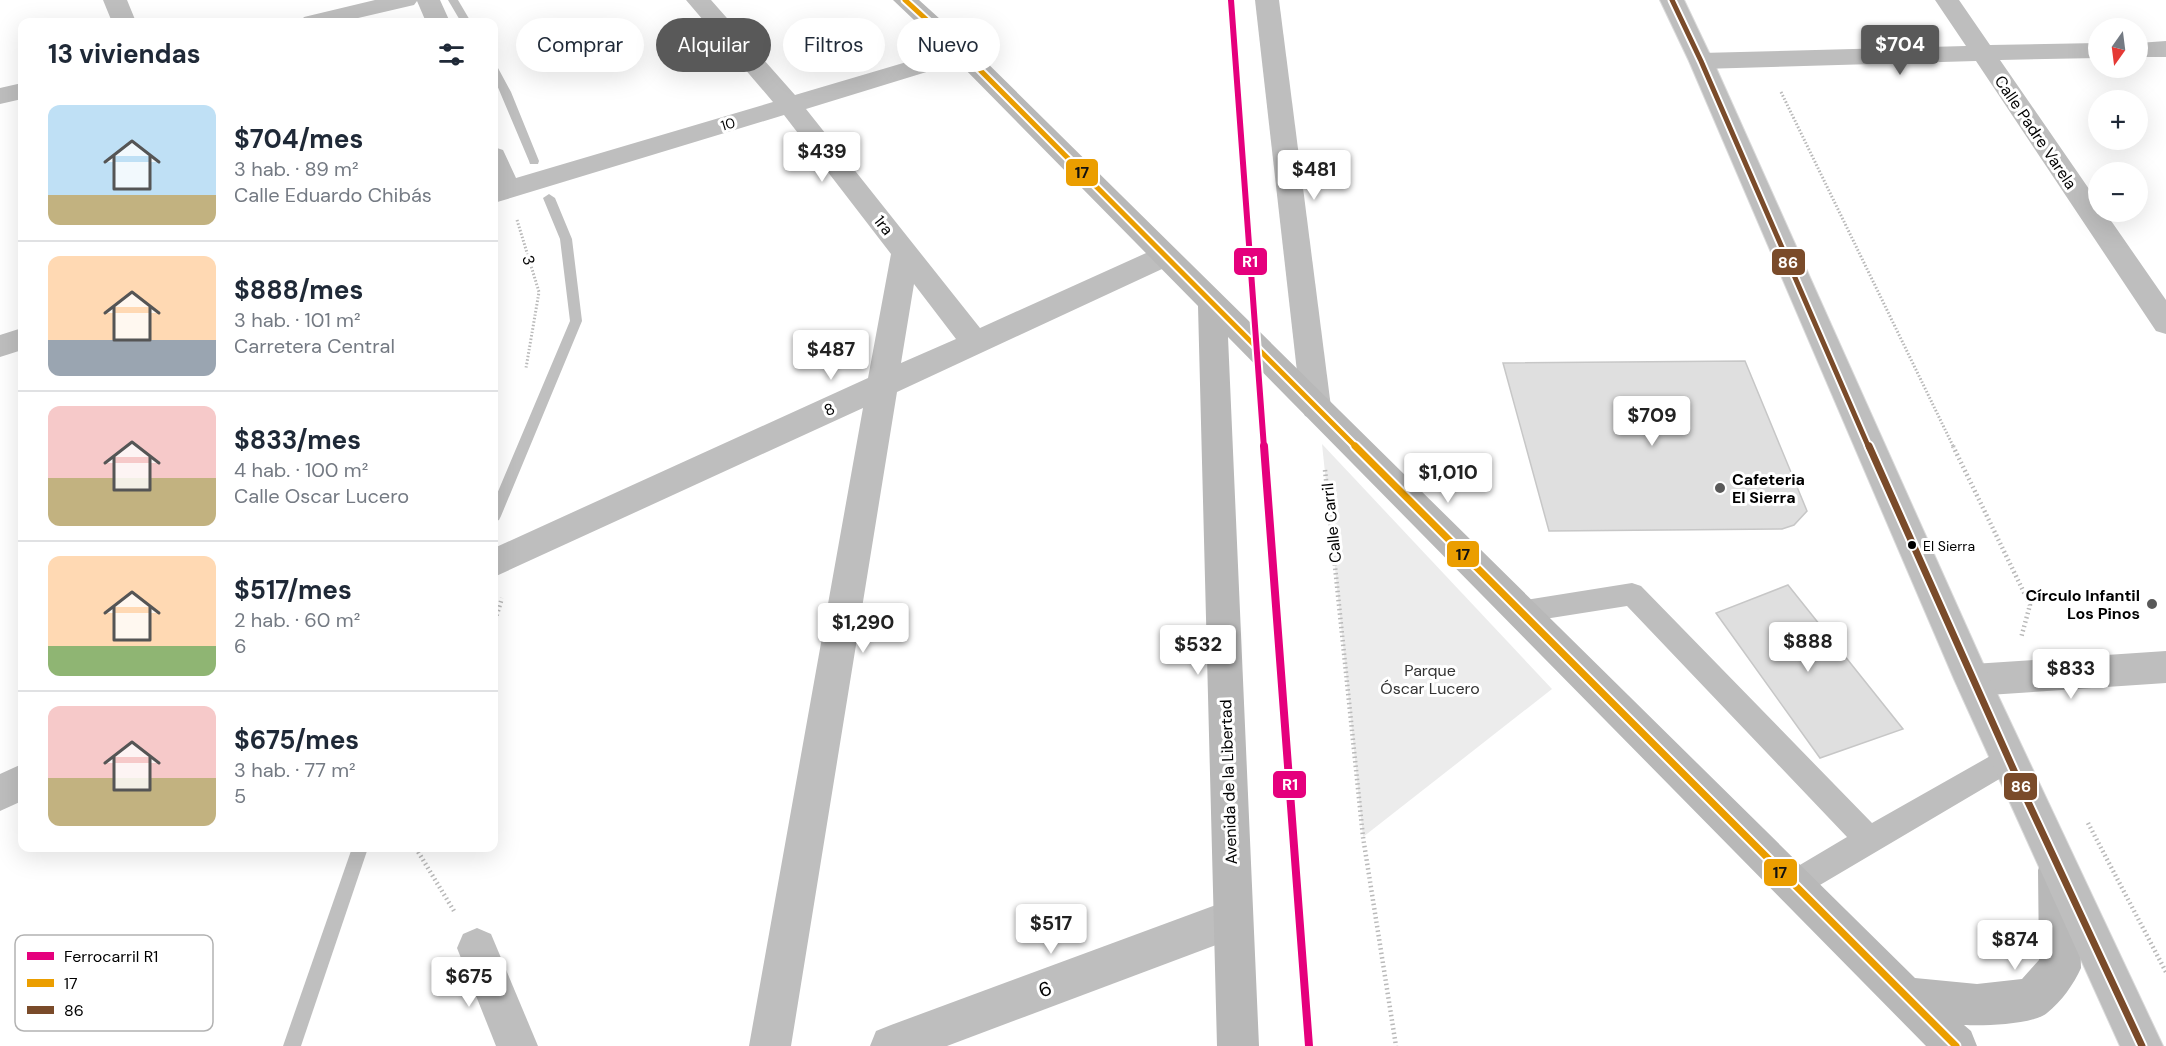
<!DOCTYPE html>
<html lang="es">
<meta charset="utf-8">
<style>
body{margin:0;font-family:"DM Sans",sans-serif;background:#f6f6f7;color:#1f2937;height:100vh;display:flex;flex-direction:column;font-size:22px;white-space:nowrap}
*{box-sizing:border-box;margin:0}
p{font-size:20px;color:#747a83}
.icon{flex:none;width:33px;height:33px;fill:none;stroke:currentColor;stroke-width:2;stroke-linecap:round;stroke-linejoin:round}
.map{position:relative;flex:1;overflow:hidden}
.sheet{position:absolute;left:18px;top:18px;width:480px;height:834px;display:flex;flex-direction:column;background:#fff;border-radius:12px;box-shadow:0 6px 24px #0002}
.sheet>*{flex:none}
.banner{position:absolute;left:516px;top:18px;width:570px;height:54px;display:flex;gap:12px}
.needle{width:39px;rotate:194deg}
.tools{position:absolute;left:2088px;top:18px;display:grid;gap:12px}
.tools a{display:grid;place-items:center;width:60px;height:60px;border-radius:50%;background:#fff;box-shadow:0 6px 24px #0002;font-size:30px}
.price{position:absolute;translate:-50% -51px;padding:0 14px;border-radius:6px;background:#fff;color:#222;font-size:20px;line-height:39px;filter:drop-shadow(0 2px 3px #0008)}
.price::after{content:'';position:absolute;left:50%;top:36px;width:18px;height:14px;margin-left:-9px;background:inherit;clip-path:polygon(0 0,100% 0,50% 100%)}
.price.on{background:#595959;color:#fff}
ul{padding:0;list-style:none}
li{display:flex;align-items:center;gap:18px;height:150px;padding:0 30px}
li+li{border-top:2px solid #e0e1e3}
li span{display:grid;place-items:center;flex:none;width:168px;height:120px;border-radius:12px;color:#555}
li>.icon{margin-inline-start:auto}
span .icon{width:72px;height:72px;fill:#fffc;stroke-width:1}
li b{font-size:26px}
h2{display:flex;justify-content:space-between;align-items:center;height:72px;padding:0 30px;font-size:26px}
.pill{padding:0 21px;border-radius:27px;background:#fff;box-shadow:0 6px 24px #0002;font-size:21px;line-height:54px}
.pill.on{background:#595959;color:#fff}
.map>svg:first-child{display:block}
.green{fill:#ececec}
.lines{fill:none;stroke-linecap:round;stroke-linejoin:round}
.stream{fill:#bfbfbf;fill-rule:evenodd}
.building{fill:#dfdfdf;stroke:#c7c7c7;stroke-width:1.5}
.primary-casing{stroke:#dbdbdb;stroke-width:2}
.path-far1{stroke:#b9b9b9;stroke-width:3;stroke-dasharray:1.5 2;stroke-linecap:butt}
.path{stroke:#b9b9b9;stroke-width:4.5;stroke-dasharray:1.5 3;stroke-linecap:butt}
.lane{fill:#bebebe;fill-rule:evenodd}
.street{fill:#bebebe;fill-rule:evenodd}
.secondary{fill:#b8b8b8;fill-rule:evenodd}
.primary{fill:#bebebe;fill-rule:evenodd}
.bus-1-far1-casing{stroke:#fff;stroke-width:9}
.bus-1-casing{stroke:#fff;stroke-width:11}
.bus-2-far1-casing{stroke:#fff;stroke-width:9}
.bus-2-casing{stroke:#fff;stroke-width:11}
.bus-1-far1{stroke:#eb9e00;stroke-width:5}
.bus-1{stroke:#eb9e00;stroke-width:7}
.bus-2-far1{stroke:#7a4b2a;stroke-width:5}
.bus-2{stroke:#7a4b2a;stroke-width:7}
.rail-1-far1-casing{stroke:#fff;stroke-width:10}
.rail-1-casing{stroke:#fff;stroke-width:13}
.rail-1-far1{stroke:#e5007d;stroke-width:6}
.rail-1{stroke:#e5007d;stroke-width:8}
.poi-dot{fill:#595959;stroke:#fff;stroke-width:2}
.bus-dot{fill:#000;stroke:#fff;stroke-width:2}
.labels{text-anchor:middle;stroke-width:6;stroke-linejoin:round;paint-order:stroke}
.far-street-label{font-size:14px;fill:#000;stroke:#fff}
.bus-label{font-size:14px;fill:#000;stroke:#fff;text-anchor:start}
.street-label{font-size:16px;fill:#000;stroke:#fff}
.poi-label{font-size:16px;font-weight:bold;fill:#000;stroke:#fff;text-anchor:start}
.park-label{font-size:16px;fill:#333;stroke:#fff}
.near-street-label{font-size:20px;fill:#000;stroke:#fff}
.key{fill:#fff;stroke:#b2b2b2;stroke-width:1.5}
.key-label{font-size:16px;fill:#000}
.line-badge{stroke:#fff;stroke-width:2}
.badge-label{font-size:16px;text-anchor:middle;font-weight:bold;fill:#fff}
.pale-badge-label{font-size:16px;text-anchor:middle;font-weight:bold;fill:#111}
</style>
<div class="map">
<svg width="2166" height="1046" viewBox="0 0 2166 1046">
<rect width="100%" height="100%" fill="#fff"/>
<path class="green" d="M1322,444L1552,689L1363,837Z"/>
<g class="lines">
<g class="stream">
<path d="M448,0H458L471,22H461Z"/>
<path d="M494,67L498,68L511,92L539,161L538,164H530L529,161L494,78Z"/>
<path d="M549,194L555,198L572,239L582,321L501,516L499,520L494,522V501L570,321L560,239L543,198Z"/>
<path d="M352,848H368L301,1046H283Z"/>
</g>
</g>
<g class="building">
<path d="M1745,361L1807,511L1794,525L1782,529L1549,531L1503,363Z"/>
<path d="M1788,585L1903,729L1820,758L1716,613Z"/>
</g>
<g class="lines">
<defs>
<path id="primary" d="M1660,0H1684L1713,61L1985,668L2163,1046H2120L1954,679L1689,61Z"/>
</defs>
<use href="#primary" class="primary-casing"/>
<g class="path-far1">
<path d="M1781,92L1954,448"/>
<path d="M517,220L539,292L526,368"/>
</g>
<g class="path">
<path d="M1953,446L2030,605L2021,638"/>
<path d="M1325,470L1363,837L1396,1046"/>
<path d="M494,624L502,598"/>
<path d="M2088,823L2166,972"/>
<path d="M418,848L417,850L454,911"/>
</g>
<path class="lane" d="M1632,583L1641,586L1872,823L2008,746L2018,750L2022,759L2018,768L1803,895L1793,899L1783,895L1779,885L1783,875L1847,837L1627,606L1520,623L1511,620L1507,612L1511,604L1520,601Z"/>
<g class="street">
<path d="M103,0H127L136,22H112Z"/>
<path d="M375,0H440L450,22H426L417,1L414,5L341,22H300L304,17Z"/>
<path d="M686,0H711L795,95L954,48L963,45L972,48L975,53L972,58L806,109L980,328L1155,249L1165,246L1175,249L1179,256L1175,263L897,392L791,1046H749L863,408L494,577V548L868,378L891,254L784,115L494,203V147L503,150L516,178L773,102ZM914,284L956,339L901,363Z"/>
<path d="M1255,0H1279L1331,407L1327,416L1316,419L1305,416L1301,407Z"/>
<path d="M1935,0H1959L1990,45L2098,43V58L2000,60L2098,202V212H2105L2166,300V334L2156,331L1976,61L1701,69L1692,66L1689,61L1692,56L1701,53L1966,46Z"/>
<path d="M2166,41V57H2138V43Z"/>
<path d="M22,83V99L0,104V88Z"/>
<path d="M22,328V350L0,357V335Z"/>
<path d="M2166,651V683L1973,696L1960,692L1955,680L1960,668L1973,664Z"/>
<path d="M22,764V801L0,811V774Z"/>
<path d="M1232,899L1246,905L1252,919L1246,933L1232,939L947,1046H870L876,1031L891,1025Z"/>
<path d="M477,928L491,934L538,1046H496L457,948L463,934Z"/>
</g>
<path class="secondary" d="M893,0H919L972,48L1915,978L1977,984L2022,979L2039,960L2038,870L2044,856L2058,850L2072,856L2078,870L2081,968C2074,984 2061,1002 2047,1013C2032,1025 1983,1026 1964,1025L1971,1031L1977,1046H1926L1228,337L1259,1046H1217L1198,306L954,58Z"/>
<use href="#primary" class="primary"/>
<defs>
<path id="bus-1-far1" d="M905,0L963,53L1357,448"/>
<path id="bus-1" d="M1355,446L1956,1046"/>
<path id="bus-2-far1" d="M1672,0L1701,61L1869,448"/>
<path id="bus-2" d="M1869,446L2028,802L2142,1046"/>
</defs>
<use href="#bus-1-far1" class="bus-1-far1-casing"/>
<use href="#bus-1" class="bus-1-casing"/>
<use href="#bus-2-far1" class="bus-2-far1-casing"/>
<use href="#bus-2" class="bus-2-casing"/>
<use href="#bus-1-far1" class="bus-1-far1"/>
<use href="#bus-1" class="bus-1"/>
<use href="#bus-2-far1" class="bus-2-far1"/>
<use href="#bus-2" class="bus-2"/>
<defs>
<path id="rail-1-far1" d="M1231,0L1264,448"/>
<path id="rail-1" d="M1264,446L1309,1046"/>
</defs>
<use href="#rail-1-far1" class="rail-1-far1-casing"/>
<use href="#rail-1" class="rail-1-casing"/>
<use href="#rail-1-far1" class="rail-1-far1"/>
<use href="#rail-1" class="rail-1"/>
</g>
<g class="poi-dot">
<circle cx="1720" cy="488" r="6"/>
<circle cx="2152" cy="604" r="6"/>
</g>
<circle class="bus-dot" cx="1912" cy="545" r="5"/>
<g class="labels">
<g class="far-street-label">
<text transform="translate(728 124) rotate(-17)" y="5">10</text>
</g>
<g class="bus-label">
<text x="1923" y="551">El Sierra</text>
</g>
<g class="street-label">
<text transform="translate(2036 132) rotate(56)" y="6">Calle Padre Varela</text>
<text transform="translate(884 225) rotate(52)" y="6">1ra</text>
<text transform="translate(529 260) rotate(73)" y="6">3</text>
<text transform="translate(829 409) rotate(-25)" y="6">8</text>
<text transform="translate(1331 523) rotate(-96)" y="6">Calle Carril</text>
<text transform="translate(1228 782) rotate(-92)" y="6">Avenida de la Libertad</text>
</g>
<g class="poi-label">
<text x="1732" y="485">Cafeteria<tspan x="1732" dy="18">El Sierra</tspan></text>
<text x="2140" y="601" text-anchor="end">Círculo Infantil<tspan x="2140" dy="18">Los Pinos</tspan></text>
</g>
<g class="park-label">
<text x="1430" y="676">Parque<tspan x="1430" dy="18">Óscar Lucero</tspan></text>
</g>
<g class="near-street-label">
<text transform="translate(1045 989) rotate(-20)" y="7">6</text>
</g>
</g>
<rect x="15" y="935" width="198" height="96" rx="9" class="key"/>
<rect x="27" y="952" width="27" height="8" fill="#e5007d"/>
<rect x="27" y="979" width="27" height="8" fill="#eb9e00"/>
<rect x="27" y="1006" width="27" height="8" fill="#7a4b2a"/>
<g class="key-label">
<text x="64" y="962">Ferrocarril R1</text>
<text x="64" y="989">17</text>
<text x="64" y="1016">86</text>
</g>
<g class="line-badge">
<rect x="1065" y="158" width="34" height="29" rx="6" fill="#eb9e00"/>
<rect x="1233" y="247" width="35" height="29" rx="6" fill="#e5007d"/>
<rect x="1771" y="248" width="35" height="28" rx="6" fill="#7a4b2a"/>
<rect x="1446" y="540" width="34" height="28" rx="6" fill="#eb9e00"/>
<rect x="1272" y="770" width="35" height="29" rx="6" fill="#e5007d"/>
<rect x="2003" y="772" width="35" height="29" rx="6" fill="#7a4b2a"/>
<rect x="1763" y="858" width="35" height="29" rx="6" fill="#eb9e00"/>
</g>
<g class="badge-label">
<text x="1250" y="267">R1</text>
<text x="1788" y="268">86</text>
<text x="1290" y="790">R1</text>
<text x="2021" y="792">86</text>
</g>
<g class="pale-badge-label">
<text x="1082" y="178">17</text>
<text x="1463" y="560">17</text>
<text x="1780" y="878">17</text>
</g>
</svg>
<div class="tools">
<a><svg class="needle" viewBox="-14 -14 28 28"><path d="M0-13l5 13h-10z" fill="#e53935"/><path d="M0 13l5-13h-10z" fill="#747a83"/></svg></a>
<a>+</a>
<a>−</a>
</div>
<b class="price on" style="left:1900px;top:76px">$704</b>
<b class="price" style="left:822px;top:183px">$439</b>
<b class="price" style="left:1314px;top:201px">$481</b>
<b class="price" style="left:831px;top:381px">$487</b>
<b class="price" style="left:1652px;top:447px">$709</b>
<b class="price" style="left:1448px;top:504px">$1,010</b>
<b class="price" style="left:863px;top:654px">$1,290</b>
<b class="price" style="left:1808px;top:673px">$888</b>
<b class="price" style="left:1198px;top:676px">$532</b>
<b class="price" style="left:2071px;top:700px">$833</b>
<b class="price" style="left:1051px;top:955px">$517</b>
<b class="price" style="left:2015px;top:971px">$874</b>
<b class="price" style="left:469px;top:1008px">$675</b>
<div class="banner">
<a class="pill">Comprar</a>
<a class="pill on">Alquilar</a>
<a class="pill">Filtros</a>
<a class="pill">Nuevo</a>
</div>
<section class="sheet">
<h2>13 viviendas<svg class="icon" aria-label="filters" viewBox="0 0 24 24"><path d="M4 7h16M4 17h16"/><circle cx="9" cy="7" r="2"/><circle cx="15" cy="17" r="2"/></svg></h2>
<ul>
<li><span style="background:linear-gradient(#bfe0f5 75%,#c2b280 0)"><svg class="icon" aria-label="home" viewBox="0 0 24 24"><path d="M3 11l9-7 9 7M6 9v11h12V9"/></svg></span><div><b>$704/mes</b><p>3 hab. · 89 m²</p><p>Calle Eduardo Chibás</p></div></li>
<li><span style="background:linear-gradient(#ffd9b3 70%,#9aa5b1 0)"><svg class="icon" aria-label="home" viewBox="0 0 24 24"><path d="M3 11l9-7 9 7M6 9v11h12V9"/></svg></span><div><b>$888/mes</b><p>3 hab. · 101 m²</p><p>Carretera Central</p></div></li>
<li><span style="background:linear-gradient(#f6c9c9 60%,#c2b280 0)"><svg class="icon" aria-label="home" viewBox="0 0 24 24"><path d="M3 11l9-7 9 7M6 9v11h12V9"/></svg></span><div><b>$833/mes</b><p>4 hab. · 100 m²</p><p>Calle Oscar Lucero</p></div></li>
<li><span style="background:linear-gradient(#ffd9b3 75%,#8fb573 0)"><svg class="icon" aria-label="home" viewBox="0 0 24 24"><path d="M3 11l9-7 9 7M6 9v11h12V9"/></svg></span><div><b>$517/mes</b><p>2 hab. · 60 m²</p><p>6</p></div></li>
<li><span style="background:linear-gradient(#f6c9c9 60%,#c2b280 0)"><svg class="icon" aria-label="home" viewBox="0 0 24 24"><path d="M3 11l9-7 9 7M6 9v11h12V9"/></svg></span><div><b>$675/mes</b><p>3 hab. · 77 m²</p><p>5</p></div></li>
</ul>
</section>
</div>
